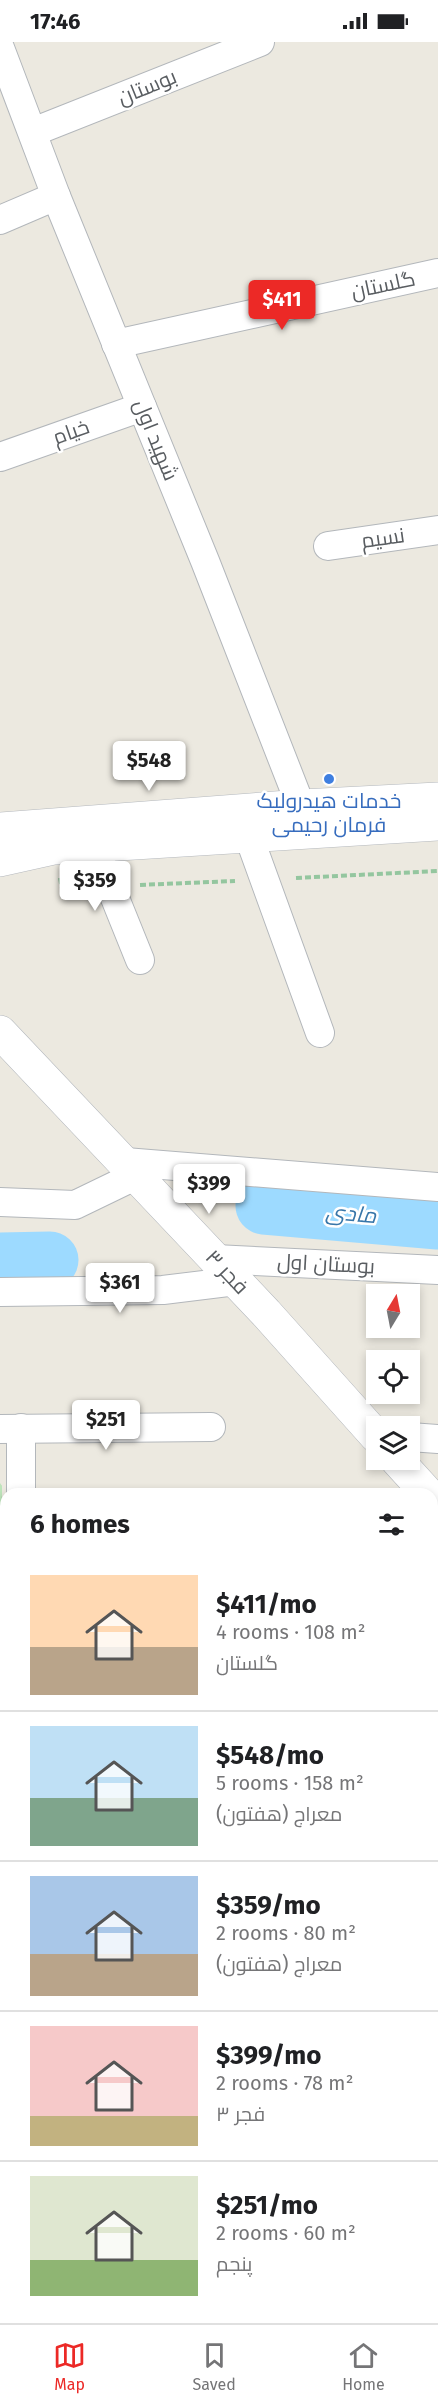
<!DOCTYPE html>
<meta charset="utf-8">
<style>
body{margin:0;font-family:"Fira Sans",Cairo,sans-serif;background:#f2f2f2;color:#202124;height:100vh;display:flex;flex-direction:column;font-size:22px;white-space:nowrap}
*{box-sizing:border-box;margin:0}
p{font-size:20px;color:#757577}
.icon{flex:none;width:33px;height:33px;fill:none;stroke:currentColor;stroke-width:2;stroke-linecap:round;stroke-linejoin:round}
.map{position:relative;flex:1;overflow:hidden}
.panel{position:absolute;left:0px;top:1446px;width:438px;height:836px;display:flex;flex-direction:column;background:#fff;border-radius:18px 18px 0 0;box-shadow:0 3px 9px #0003}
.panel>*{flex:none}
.needle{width:39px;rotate:10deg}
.buttons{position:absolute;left:366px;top:1242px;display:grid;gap:12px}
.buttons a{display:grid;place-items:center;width:54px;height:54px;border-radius:0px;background:#fff;box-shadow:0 3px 9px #0003;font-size:30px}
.price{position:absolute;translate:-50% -51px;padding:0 14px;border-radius:6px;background:#fff;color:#222;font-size:20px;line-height:39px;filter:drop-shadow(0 2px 3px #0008)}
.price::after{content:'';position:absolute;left:50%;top:36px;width:18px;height:14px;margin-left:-9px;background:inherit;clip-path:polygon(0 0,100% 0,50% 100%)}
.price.active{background:#ec2926;color:#fff}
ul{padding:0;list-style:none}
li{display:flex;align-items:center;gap:18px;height:150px;padding:0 30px}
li+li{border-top:2px solid #e0e0e0}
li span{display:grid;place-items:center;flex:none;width:168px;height:120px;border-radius:0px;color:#555}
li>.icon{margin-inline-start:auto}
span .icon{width:72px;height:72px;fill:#fffc;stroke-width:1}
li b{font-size:26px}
h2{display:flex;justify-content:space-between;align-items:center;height:72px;padding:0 30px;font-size:26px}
.status{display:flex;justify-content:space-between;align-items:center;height:42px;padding:0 30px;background:#fff;direction:ltr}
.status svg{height:16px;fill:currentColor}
.tab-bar{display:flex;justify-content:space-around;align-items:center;height:84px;border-top:2px solid #e0e0e0;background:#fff;font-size:16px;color:#757577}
.tab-bar a{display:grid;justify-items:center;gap:3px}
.tab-bar .active{color:#ec2926}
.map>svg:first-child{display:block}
.grass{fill:url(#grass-dots)}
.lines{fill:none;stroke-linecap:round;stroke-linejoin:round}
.river{stroke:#9ddaff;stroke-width:57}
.street-casing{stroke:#b3b7bb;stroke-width:30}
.secondary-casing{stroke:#b4b8bd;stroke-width:34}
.path{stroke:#94c69f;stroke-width:4;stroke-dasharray:6 3;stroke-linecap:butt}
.street{stroke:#fff;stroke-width:28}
.secondary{stroke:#fff;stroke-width:33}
.shop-dot{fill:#3f7fe0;stroke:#fff;stroke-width:2}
.labels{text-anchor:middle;stroke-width:5;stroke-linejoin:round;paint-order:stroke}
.street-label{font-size:21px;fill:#595d61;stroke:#fff}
.shop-label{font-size:21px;fill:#366cbe;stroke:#fff}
.water-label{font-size:22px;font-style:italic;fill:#3776a9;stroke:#fff}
</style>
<div class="status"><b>17:46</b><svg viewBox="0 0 49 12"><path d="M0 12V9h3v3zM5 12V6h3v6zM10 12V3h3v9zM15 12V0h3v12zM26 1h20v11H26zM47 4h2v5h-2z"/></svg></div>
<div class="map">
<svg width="438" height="2281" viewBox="0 0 438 2281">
<defs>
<pattern id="grass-dots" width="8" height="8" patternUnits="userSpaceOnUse" patternTransform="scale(1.5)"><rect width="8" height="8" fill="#bee5bb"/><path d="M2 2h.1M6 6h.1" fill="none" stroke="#9dbd9b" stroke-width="1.8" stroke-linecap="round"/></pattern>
</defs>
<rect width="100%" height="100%" fill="#ece9e0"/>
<path class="grass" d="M0,1441L2,1444L5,2281H0Z"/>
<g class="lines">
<g class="river">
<path d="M264,1164L438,1179"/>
<path d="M0,1219L50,1218"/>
</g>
<defs>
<g id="street">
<path d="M0,6L56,154L205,519L309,785"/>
<path d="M33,90L260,0"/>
<path d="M0,178L56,154"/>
<path d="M116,302L438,231"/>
<path d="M0,415L142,365"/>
<path d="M328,504L438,488"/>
<path d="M249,795L320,991"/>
<path d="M94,804L140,918"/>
<path d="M125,1120L438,1145"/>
<path d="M0,1160L75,1163L137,1133"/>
<path d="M215,1217L438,1228"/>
<path d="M0,1250L163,1248L236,1239"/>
<path d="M21,1386V1452"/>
<path d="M0,1387L211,1385"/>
<path d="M410,1395L438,1397"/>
<path d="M24,2281V2276"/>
</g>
<g id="secondary">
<path d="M0,787L302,764L438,757"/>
<path d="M0,818L54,806L438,782"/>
<path d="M0,990L266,1271L376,1394"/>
<path d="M397,1418L428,1452"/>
</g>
</defs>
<use href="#street" class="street-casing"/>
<use href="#secondary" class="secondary-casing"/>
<g class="path">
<path d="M60,836L63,852L79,849"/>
<path d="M296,836L438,829"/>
<path d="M140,843L235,839"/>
</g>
<use href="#street" class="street"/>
<use href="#secondary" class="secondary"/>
</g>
<circle class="shop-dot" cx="329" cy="737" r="6"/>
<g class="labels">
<g class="street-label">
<text transform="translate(147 45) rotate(-22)" y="7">بوستان</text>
<text transform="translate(383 243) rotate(-12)" y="7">گلستان</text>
<text transform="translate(71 390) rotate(-19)" y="7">خیام</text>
<text transform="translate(156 398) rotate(68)" y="7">شهید اول</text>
<text transform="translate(383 496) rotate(-8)" y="7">نسیم</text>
<text transform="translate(326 1222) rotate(3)" y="7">بوستان اول</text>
<text transform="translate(227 1230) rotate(47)" y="7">فجر ۳</text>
</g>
<g class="shop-label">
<text x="329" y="766">خدمات هیدرولیک<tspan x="329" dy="24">فرمان رحیمی</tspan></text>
</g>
<g class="water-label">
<text transform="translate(351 1171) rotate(5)" y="8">مادی</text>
</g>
</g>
</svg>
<div class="buttons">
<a><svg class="needle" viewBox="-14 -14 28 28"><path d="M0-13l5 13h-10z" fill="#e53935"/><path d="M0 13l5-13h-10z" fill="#757577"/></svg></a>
<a><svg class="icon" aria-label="locate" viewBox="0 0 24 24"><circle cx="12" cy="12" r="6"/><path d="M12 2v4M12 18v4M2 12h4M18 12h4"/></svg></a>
<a><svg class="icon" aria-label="layers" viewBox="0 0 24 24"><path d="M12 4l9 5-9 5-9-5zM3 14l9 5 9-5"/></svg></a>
</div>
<b class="price active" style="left:282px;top:289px">$411</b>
<b class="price" style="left:149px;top:750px">$548</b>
<b class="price" style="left:95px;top:870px">$359</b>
<b class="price" style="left:209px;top:1173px">$399</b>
<b class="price" style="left:120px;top:1272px">$361</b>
<b class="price" style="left:106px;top:1409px">$251</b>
<section class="panel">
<h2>6 homes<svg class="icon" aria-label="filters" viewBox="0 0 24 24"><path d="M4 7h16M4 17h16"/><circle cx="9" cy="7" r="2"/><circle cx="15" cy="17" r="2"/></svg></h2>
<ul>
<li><span style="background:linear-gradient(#ffd9b3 60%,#b9a48a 0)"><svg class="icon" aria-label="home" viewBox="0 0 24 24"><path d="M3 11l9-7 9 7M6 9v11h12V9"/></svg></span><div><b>$411/mo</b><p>4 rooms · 108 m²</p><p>گلستان</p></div></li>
<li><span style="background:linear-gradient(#bfe0f5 60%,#7fa58c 0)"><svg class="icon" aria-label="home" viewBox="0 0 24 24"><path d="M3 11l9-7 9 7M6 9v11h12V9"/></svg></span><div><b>$548/mo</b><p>5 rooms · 158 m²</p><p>معراج (هفتون)</p></div></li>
<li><span style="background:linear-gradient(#a9c7e8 65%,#b9a48a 0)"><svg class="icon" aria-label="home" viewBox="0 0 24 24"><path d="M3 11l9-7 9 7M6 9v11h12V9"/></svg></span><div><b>$359/mo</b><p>2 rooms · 80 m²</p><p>معراج (هفتون)</p></div></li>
<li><span style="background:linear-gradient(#f6c9c9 75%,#c2b280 0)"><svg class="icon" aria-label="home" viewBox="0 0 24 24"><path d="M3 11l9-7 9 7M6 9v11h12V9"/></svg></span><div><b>$399/mo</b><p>2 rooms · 78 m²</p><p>فجر ۳</p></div></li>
<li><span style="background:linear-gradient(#dfe7d0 70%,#8fb573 0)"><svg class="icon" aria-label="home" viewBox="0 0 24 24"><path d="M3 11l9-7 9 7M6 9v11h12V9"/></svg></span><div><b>$251/mo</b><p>2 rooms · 60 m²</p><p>پنجم</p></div></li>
</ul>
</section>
</div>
<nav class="tab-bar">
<a class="active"><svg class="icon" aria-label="map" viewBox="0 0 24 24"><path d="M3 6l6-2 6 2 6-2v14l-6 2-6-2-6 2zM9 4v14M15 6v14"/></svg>Map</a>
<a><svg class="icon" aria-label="saved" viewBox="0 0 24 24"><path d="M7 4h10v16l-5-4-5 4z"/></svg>Saved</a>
<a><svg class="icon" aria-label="home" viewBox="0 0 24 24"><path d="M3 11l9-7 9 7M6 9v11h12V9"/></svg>Home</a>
</nav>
